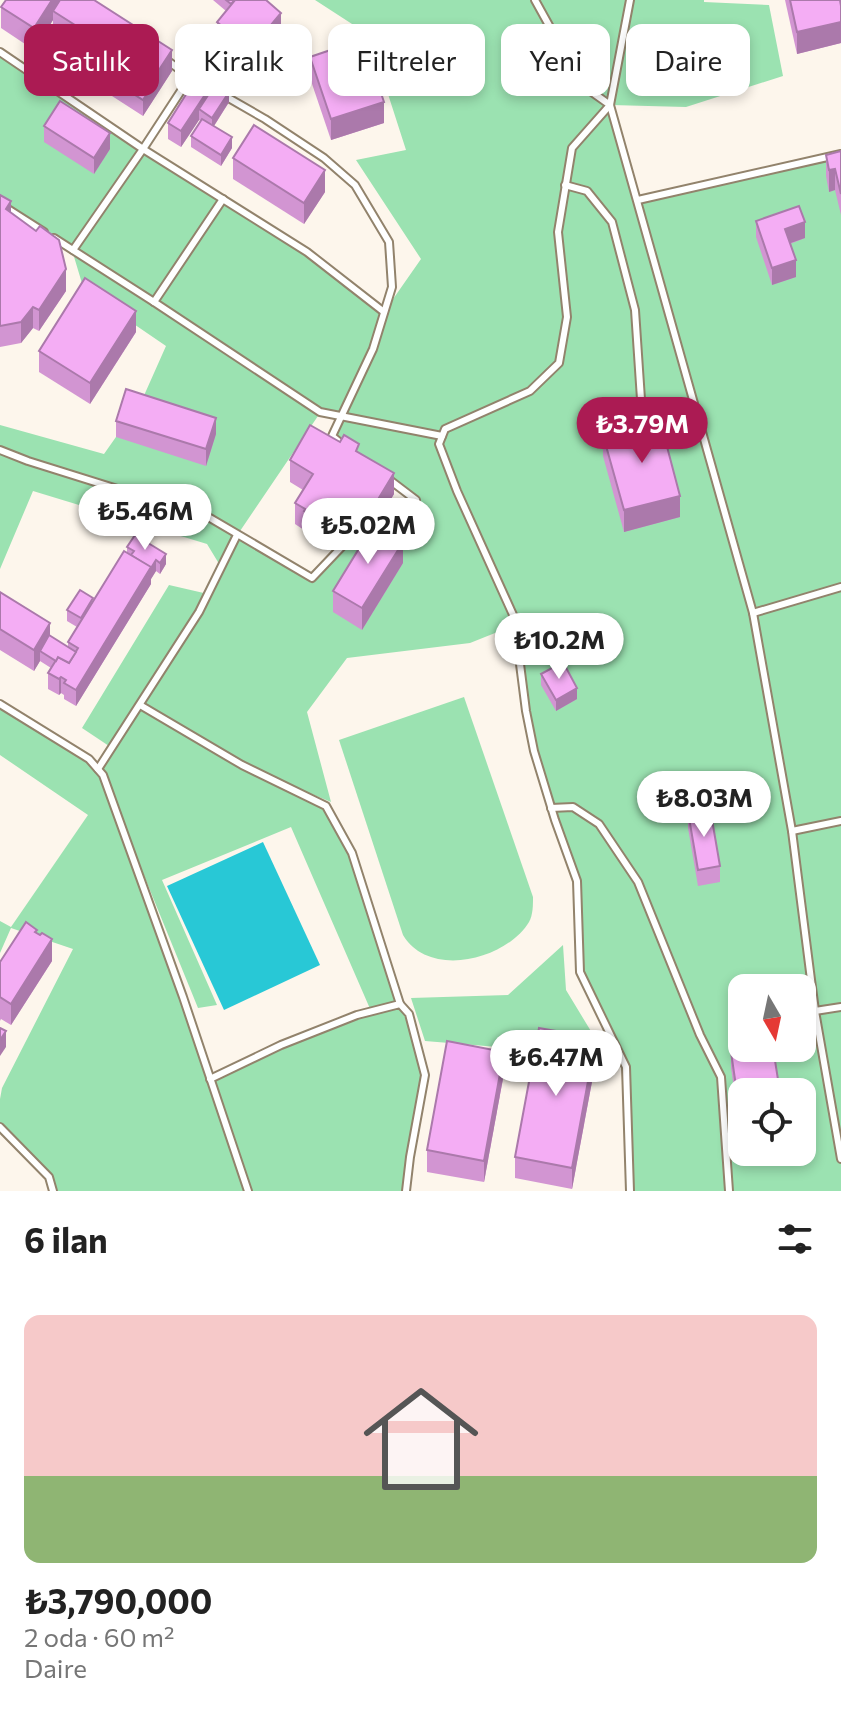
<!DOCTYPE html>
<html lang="tr">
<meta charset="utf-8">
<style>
body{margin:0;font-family:Commissioner,sans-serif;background:#f2f2f2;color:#222;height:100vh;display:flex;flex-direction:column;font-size:30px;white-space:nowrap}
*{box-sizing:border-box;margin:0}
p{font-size:26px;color:#767676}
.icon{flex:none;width:44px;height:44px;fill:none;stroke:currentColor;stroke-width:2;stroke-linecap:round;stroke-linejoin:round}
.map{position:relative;height:1191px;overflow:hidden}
.details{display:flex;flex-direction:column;background:#fff;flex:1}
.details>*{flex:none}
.guide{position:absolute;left:24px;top:24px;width:794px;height:72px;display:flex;gap:16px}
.needle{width:52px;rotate:171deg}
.buttons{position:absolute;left:728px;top:974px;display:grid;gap:16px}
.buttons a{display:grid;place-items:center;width:88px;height:88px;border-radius:16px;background:#fff;box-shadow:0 4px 12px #0003;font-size:40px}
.price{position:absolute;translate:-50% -68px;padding:0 18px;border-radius:28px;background:#fff;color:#222;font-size:26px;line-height:52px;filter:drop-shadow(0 2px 4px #0008)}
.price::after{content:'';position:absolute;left:50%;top:48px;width:24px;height:18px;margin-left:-12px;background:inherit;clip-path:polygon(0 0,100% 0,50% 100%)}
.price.current{background:#ab1b53;color:#fff}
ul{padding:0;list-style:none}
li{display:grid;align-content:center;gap:16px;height:424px;padding:0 24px}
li+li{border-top:2px solid #e0e0e0}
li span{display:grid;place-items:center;height:248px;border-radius:16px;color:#555}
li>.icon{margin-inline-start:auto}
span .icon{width:144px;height:144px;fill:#fffc;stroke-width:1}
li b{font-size:34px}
h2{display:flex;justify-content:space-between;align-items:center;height:96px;padding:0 24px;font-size:34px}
.chip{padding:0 28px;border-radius:16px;background:#fff;box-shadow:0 4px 12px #0003;font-size:28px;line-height:72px}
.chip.current{background:#ab1b53;color:#fff}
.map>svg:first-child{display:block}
.green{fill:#9be2b1;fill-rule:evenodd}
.water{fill:#28c8d6}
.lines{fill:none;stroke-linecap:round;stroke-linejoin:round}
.lane-casing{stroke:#92836c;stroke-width:10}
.lane{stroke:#fff;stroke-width:6}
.wall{fill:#d295d2}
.shaded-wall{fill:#ab79ab}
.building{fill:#f4adf4;stroke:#ab79ab;stroke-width:2}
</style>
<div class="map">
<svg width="841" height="1191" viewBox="0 0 841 1191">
<rect width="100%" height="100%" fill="#fdf6ec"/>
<g class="green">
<path d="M315,0H704V2L769,5L783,76L686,107L611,105L638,200L841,154V1191H630L626,1067L580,972L577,881L534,751L514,617L500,631L470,643L347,658L307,712L331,802L263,774L326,806L352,853L400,1004L409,1014L425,1075L406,1191H53L48,1177L0,1127V1099L2,1088L73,949L11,928L0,953V921L11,927L88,815L0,755V705L89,759L98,769L112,748L82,728L169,585L208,594L221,567L207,544L33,491L0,569V425L104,454L142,400L166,346L84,290L72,250L0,204V52L143,149L307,252L384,312L421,259L356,160L406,150L369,35ZM320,413L339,416L332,436L416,500L387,540L367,545L352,536L312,578L238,534ZM103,775L198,1008L217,1005L162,880L291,827L371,1011L281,1045L210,1079ZM742,988H802V1048H742ZM742,1092H802V1152H742Z"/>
<path d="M464,697L533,897C533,905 533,915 529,922C506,960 429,979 403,935L339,740Z"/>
<path d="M563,945L566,990L606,1056L425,1041L411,998L508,995Z"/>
</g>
<path class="water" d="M263,842L320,965L224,1010L167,886Z"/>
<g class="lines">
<defs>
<g id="lane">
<path d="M535,0L582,85L610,105L572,148L558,232L567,317L559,363L530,391L445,429L439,444L457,491L514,617L526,711L534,751L555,820L577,881L580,972L626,1067L630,1191"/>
<path d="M630,0L610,105L753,613L792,831L815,1011L841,1159"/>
<path d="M0,52L143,149L73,250"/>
<path d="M165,59L190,77L143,149L307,252L384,312"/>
<path d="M225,96L265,119L324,158L355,185L389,242L392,287L373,349L332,436L343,445"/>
<path d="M565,185L587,191L612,222L635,310L643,429"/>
<path d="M638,200L841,154"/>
<path d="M0,204L44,232"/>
<path d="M54,238L154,302L320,412L442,436"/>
<path d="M154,302L223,199"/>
<path d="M0,450L28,461L210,518L312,578L352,536L366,545H369"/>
<path d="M387,478L416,500L388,539"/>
<path d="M753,613L841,587"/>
<path d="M0,704L89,759L103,775L183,997L248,1191"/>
<path d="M140,705L242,765L326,806L352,853L400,1004"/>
<path d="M98,769L199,612L237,535"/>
<path d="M551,808L573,807L599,824L638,882L700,1035L721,1077L729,1191"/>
<path d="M792,831L841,821"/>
<path d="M815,1011L841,1007"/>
<path d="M210,1079L281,1045L357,1015L400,1004L409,1014L425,1075L410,1157L406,1191"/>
<path d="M0,1127L49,1177L53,1191"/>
</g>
</defs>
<use href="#lane" class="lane-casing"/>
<use href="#lane" class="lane"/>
</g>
<g class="wall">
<path d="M94,0L172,71L143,116L67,67V51L71,44L53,32V20L34,50L1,28V7Z"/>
<path d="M213,0H266L281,29L250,66L217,38V22L226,11Z"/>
<path d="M785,0H840L841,6V43L797,54Z"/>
<path d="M310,57L384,123L331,140L310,78Z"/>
<path d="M216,83L229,102L214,126L232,148L221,166L191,147V136L201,121L199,120L181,147L168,139V123Z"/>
<path d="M44,126L110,149L94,174L44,142Z"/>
<path d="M841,151V215L835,190L829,192L826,176V155Z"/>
<path d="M233,158L325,192L304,224L233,179Z"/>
<path d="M0,195L11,213L66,291L39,331L33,328L21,343L0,347Z"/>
<path d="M756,221L805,238L790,244L796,277L772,285L756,237Z"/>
<path d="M136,332L90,404L39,372V351Z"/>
<path d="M116,421L216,434L206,466L116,437Z"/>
<path d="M603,435L680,517L624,532L603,456Z"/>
<path d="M359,453L394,494L375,526L403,563L362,630L333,612V591L369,531L352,521L336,548L304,532V530L295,524V503L303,490L290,482V460Z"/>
<path d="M127,547L166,564L160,574L156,571L151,579V584L76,706L64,699V695L61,693L59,695L48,689V673L51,668L40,661L34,671L0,650V592L50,636L68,647V642L77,627L67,621V610L93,602L127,553Z"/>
<path d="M541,674L577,699L556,711L541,685Z"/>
<path d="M688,812L720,866V882L698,886L688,828Z"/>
<path d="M37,933L52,961L11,1025L1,1019L0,1021V962Z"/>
<path d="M731,1052L742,1092V1116H738L731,1068Z"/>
<path d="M596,1060L572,1189L515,1178V1157Z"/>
<path d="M504,1073L484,1182L427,1172V1150Z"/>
</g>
<g class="shaded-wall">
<path d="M52,0H66L53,11V20L34,50V28Z"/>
<path d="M281,13V29L250,66V50Z"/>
<path d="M841,22V43L797,54V32Z"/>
<path d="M172,50V71L143,116V100L155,81V76Z"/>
<path d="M216,78V94L199,109V120L181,147V131Z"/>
<path d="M229,92V102L212,129V118Z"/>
<path d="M384,102V123L331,140V119Z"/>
<path d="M110,133V149L94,174V158Z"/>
<path d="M232,137V148L221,166V155Z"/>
<path d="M835,169V190L829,192V170Z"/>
<path d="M325,170V192L304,224V203Z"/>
<path d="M11,201V222L6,209Z"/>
<path d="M805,222V238L785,245V229Z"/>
<path d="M796,260V277L772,285V268Z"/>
<path d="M66,269V291L39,331V310Z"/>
<path d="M33,307V328L21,343V322Z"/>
<path d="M136,311V332L90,404V383Z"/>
<path d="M216,418V434L206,466V449Z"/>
<path d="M394,473V494L371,532V511Z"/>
<path d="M680,496V517L624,532V510Z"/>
<path d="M352,500V521L336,548V527Z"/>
<path d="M403,542V563L362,630V608Z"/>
<path d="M166,554V564L160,574V563Z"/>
<path d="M156,560V571L151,579V584L76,706V690Z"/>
<path d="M50,623V644L40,651V661L34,671V650Z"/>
<path d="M61,677V693L59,695V679Z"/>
<path d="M577,688V699L556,711V700Z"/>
<path d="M52,939V961L11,1025V1004Z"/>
<path d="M6,1031V1047L0,1056V1040Z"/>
<path d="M596,1038V1060L572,1189V1168Z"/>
<path d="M504,1052V1073L484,1182V1161Z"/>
</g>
<g class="building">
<path d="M6,0H52L34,28L1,7Z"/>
<path d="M60,0H94L172,50L155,76L53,11Z"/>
<path d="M226,0H235L231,4Z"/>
<path d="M235,0H266L281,13L250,50L217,22Z"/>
<path d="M790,0H840L841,6V22L797,32Z"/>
<path d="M79,33L155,81L143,100L67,51Z"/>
<path d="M363,39L384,102L331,119L310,57Z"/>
<path d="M202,69L216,78L181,131L168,123Z"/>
<path d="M216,83L229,92L212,118L199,109Z"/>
<path d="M60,101L110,133L94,158L44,126Z"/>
<path d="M202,119L232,137L221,155L191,136Z"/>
<path d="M254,125L325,170L304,203L233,158Z"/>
<path d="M841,151V194L835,169L829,170L826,155Z"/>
<path d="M0,195L11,201L6,209L36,231L40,226L59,240L66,269L39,310L33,307L21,322L0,326Z"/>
<path d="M799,206L805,222L785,229L796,260L772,268L756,221Z"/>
<path d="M85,278L136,311L90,383L39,351Z"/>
<path d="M126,389L216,418L206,449L116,421Z"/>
<path d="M660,420L680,496L624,510L603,435Z"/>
<path d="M310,425L340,442L344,435L359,444L356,451L394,473L371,511L352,500L336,527L304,511L305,509L295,503L313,474L290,460Z"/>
<path d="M374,524L403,542L362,608L333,591Z"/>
<path d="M135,535L166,554L160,563L156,560L151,568L131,555L134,551L127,547Z"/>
<path d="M124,551L151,567L76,690L64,683L66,680L61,677L59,679L48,673L58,657L69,663L78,648L68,642Z"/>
<path d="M80,590L93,598L81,618L67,610Z"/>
<path d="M0,592L50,623L34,650L0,629Z"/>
<path d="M49,635L76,652L69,663L58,657L56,661L40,651Z"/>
<path d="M563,662L577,688L556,700L541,674Z"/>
<path d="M710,808L720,866L698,870L688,812Z"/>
<path d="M26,922L37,930L35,932L40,935L42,933L52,939L11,1004L0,997V962Z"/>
<path d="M0,1028L6,1031L0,1040Z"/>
<path d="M539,1028L596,1038L572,1168L515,1157Z"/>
<path d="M447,1041L504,1052L484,1161L427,1150Z"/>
<path d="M759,1048H773L780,1092H742V1100H738L731,1052Z"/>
</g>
</svg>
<div class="buttons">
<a><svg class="needle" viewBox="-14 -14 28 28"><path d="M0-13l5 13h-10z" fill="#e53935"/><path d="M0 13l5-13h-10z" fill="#767676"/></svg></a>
<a><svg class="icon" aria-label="locate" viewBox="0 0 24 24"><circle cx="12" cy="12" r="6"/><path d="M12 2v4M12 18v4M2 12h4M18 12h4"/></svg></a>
</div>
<b class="price current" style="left:642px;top:465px">₺3.79M</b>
<b class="price" style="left:145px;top:552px">₺5.46M</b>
<b class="price" style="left:368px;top:566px">₺5.02M</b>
<b class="price" style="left:559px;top:681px">₺10.2M</b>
<b class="price" style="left:704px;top:839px">₺8.03M</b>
<b class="price" style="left:556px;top:1098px">₺6.47M</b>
<div class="guide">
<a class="chip current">Satılık</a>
<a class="chip">Kiralık</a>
<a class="chip">Filtreler</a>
<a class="chip">Yeni</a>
<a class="chip">Daire</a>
</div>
</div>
<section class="details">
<h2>6 ilan<svg class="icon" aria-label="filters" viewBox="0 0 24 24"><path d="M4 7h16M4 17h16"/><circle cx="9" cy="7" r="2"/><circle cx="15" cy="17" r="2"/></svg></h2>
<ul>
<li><span style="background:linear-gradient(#f6c9c9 65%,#8fb573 0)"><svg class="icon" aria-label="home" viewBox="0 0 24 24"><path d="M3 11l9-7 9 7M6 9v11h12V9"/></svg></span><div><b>₺3,790,000</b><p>2 oda · 60 m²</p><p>Daire</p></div></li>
</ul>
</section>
